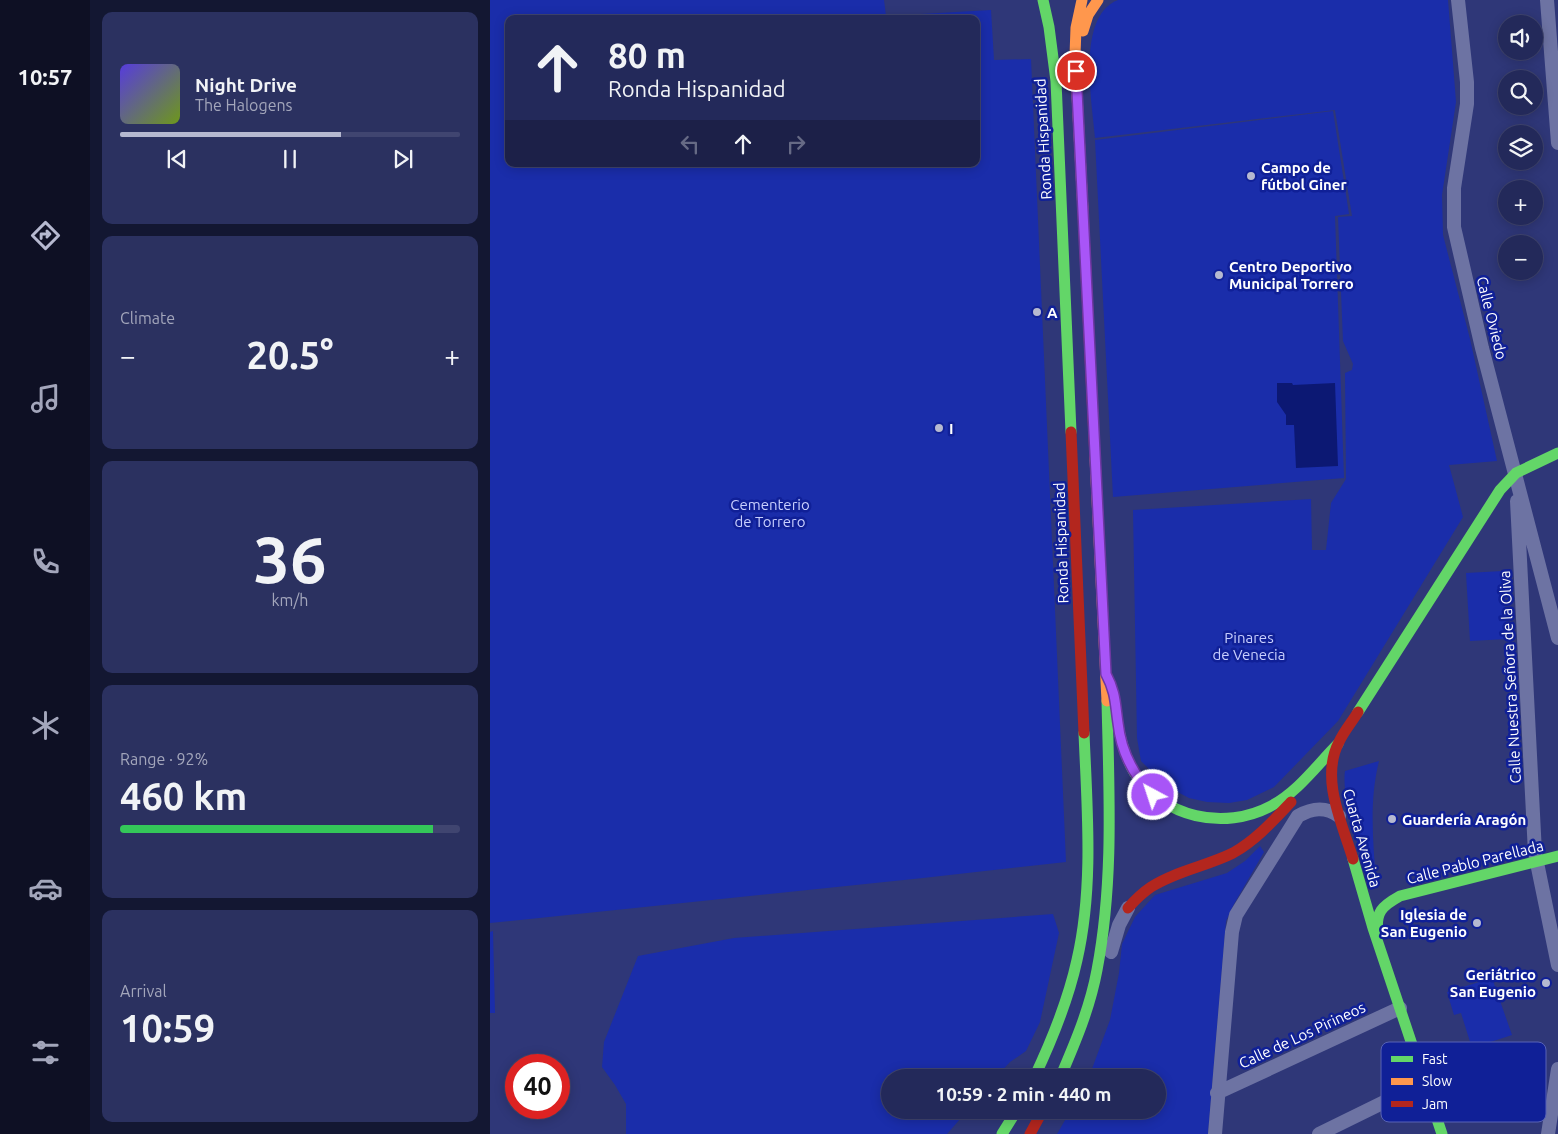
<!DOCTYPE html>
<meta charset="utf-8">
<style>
:root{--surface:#23295a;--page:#2b3160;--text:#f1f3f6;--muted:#a3a6bb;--line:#404570;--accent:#b6b9d0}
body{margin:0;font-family:Ubuntu,sans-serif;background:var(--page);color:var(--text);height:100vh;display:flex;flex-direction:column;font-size:19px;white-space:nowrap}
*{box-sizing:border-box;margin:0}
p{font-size:16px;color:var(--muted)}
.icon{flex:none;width:28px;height:28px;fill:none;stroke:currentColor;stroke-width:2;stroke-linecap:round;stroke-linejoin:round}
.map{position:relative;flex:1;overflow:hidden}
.details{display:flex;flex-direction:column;gap:12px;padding:12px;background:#131732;width:400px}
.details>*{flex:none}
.guide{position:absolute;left:15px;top:15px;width:475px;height:152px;border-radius:10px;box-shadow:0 2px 12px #0003,0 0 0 1px var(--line);background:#23295a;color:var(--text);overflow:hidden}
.tools{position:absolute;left:1008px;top:15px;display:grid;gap:10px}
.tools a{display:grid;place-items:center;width:45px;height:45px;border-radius:50%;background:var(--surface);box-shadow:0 2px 12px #0003,0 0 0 1px var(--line);font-size:25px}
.speed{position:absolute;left:15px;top:1054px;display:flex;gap:10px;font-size:25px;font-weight:700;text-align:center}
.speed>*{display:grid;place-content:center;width:65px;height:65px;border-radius:50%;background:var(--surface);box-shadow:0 2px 12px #0003,0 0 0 1px var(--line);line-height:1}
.speed .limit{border:8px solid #d22;background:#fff;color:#111}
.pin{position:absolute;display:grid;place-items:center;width:42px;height:42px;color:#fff;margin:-21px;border:2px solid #fff;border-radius:50%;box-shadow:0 1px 5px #0007}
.me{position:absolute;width:55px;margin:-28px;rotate:320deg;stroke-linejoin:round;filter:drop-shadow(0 0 4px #0008)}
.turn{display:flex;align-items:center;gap:18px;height:105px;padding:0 20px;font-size:22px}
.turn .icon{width:65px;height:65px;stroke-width:2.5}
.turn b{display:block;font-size:35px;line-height:42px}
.lanes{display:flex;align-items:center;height:48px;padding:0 20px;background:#0003;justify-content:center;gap:25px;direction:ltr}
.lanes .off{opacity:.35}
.big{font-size:38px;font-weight:600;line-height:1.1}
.details .card{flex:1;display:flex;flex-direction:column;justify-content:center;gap:8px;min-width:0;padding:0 18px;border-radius:10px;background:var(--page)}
.details .dial{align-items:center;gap:0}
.dial b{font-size:65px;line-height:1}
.song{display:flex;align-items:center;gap:15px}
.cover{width:60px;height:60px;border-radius:8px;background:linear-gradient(135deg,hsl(250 70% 55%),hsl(80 70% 35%))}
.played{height:5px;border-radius:2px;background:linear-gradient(90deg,var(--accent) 65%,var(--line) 65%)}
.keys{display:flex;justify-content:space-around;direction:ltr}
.heat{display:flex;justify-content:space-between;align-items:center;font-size:28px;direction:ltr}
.charge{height:8px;border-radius:4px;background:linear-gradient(90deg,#34c759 92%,var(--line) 0)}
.trip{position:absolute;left:391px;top:1069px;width:285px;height:50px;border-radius:25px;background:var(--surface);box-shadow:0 2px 12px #0003,0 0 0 1px var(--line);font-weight:600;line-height:50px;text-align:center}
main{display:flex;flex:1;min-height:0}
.tab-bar{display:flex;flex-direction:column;width:90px;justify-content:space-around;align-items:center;background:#0e1024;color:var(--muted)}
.tab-bar .icon{width:35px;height:35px}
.tab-bar .current{color:var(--accent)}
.tab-bar b{font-size:22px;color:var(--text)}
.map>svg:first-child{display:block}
.green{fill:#1a2daa;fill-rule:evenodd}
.water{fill:#0c1873}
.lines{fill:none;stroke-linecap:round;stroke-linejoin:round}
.street{stroke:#6d73a3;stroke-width:14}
.fast{stroke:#63d668;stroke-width:11}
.slow{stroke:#ff974d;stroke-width:11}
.jam{stroke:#b3261e;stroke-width:11}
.route-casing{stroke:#6d37a1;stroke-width:12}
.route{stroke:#a855f7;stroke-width:9}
.poi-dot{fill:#b6b9d0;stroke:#102097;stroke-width:2}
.labels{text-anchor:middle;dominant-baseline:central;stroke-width:5;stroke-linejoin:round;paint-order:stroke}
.street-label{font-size:15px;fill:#fff;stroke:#102097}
.poi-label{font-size:15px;font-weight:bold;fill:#fff;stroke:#102097;text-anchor:start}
.park-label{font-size:15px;fill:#c8cffe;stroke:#102097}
.key{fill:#102097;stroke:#5863b6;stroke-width:1}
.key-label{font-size:14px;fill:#fff}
</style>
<main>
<nav class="tab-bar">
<b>10:57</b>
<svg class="icon current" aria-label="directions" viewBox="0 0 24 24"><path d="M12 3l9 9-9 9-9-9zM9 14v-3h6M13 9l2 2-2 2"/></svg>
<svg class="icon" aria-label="music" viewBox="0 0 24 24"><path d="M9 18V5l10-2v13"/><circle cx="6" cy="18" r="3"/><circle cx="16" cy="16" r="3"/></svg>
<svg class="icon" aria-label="phone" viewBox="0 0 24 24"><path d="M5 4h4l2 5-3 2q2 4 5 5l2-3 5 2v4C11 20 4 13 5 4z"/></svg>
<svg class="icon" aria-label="climate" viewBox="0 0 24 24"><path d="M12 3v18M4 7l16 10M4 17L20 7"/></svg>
<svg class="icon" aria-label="car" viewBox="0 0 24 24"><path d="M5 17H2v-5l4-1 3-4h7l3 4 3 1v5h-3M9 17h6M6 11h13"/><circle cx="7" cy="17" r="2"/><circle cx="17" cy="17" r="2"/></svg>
<svg class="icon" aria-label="filters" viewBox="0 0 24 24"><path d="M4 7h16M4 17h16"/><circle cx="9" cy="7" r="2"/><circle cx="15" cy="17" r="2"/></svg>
</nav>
<section class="details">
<div class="card">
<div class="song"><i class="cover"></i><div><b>Night Drive</b><p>The Halogens</p></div></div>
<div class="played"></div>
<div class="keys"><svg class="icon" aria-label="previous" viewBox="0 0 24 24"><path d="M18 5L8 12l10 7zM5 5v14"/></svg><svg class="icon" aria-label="pause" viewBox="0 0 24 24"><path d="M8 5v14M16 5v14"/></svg><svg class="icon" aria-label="next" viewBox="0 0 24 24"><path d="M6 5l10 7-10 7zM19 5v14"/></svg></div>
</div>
<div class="card"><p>Climate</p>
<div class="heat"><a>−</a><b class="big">20.5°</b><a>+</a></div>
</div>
<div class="card dial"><b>36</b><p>km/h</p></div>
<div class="card"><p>Range · 92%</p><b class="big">460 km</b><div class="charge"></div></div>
<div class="card"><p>Arrival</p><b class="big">10:59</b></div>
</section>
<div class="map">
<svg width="1068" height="1134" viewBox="0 0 1068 1134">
<rect width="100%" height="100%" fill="#2f3778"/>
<!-- green -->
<path class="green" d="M0 0H394L396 16 501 10 504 60 541 59 576 862 433 878 0 923ZM19 19H486V164H19Z
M628 0H958L966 102 952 195 953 235 980 339 1007 461 959 465 973 517 848 721 784 787 757 800 739 803 717 802 699 798 676 786 651 761 647 738 643 510 821 499 822 550H836L841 503 856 479 855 373 862 370 863 364 853 341 848 217 862 216 845 110 605 138C602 102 586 16 628 0Z
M843 111 859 214 845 216 854 478 623 497 605 140Z
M1013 571 1017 639 980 641 976 573Z
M889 761C879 801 883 841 886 881 870 864 851 795 855 771Z
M770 846 774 852 744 904 736 921 718 1134H567L581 1110H668V1078L599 1077 620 1020 629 973 632 944 645 917 665 895 737 873 755 861Z
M563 914 569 933 550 1022 536 1051 520 1062 506 1077 400 1078V1110H478L457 1134H136V1104L125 1085 112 1067 114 1042 148 956 244 938Z
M3 931 5 1013H0V932Z
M1002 978 1022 1035 982 1048 971 1013 964 1015 957 992Z"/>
<!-- water -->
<path class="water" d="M787 383H802L803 385 845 383 848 466 806 468 804 425H796V415L787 402Z"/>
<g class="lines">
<!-- street -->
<path class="street" d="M968 0 977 82V104L964 188V227L992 348 1068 638
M1057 0 1068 143
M1027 501 1045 853 1068 965
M621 952 629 925 638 908
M727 1093 910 1008
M725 1134 742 932 746 915 808 816C822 808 835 806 849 816
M829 1134 935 1082
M1058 1134 1068 1069"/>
<!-- fast -->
<path class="fast" d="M553 0 559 27 566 81 581 432
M626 710C628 731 633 753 644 772 673 818 734 831 781 806 808 792 827 765 848 744
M868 712 1010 490 1026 473 1068 453
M863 859 883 928 952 1134
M888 934C885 912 892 906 910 896L1068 856
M544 1078C562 1040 578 1001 587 960 604 886 597 808 594 733
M570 1078C585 1043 600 1008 607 970 624 881 619 792 617 701
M512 1134 527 1110"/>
<!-- slow -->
<path class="slow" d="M592 0 586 28 585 55 593 211
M593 31 598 15 608 0
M605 458 617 701"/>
<!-- jam -->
<path class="jam" d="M593 211 605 458
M581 432 594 733
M863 859C852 823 830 778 849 742 854 731 862 722 868 712
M638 908C645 900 652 893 661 887 686 871 717 866 743 853 766 840 783 821 801 802
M540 1134 553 1110"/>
</g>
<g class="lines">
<defs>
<path id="route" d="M586 71 616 674C626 693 625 703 628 723 631 751 643 775 663 795"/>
</defs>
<!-- route casing -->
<use href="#route" class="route-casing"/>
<!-- route -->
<use href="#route" class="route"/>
</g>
<!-- markers -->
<g class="poi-dot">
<circle cx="761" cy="176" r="5"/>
<circle cx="729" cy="275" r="5"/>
<circle cx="547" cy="312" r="5"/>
<circle cx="449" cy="428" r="5"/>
<circle cx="902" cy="819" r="5"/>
<circle cx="987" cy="923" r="5"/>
<circle cx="1056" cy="983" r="5"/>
</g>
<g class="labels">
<!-- street labels -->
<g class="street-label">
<text transform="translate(553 139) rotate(-93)">Ronda Hispanidad</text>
<text transform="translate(1002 318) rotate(76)">Calle Oviedo</text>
<text transform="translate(571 543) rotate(-92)">Ronda Hispanidad</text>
<text transform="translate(1020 677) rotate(-93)">Calle Nuestra Señora de la Oliva</text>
<text transform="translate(872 838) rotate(74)">Cuarta Avenida</text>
<text transform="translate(985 862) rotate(-14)">Calle Pablo Parellada</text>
<text transform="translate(812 1035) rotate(-25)">Calle de Los Pirineos</text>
</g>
<!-- poi labels -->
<g class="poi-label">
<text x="771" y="167">Campo de<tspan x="771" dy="17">fútbol Giner</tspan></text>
<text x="739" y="266">Centro Deportivo<tspan x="739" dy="17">Municipal Torrero</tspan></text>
<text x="557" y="312">A</text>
<text x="459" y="428">I</text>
<text x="912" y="819">Guardería Aragón</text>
<text x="977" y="914" text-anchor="end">Iglesia de<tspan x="977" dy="17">San Eugenio</tspan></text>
<text x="1046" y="974" text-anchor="end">Geriátrico<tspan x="1046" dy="17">San Eugenio</tspan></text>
</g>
<!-- park labels -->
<g class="park-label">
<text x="280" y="504">Cementerio<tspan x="280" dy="17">de Torrero</tspan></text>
<text x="759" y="637">Pinares<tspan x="759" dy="17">de Venecia</tspan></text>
</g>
</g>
<!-- legend -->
<rect x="891" y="1042" width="165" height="80" rx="8" class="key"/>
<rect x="901" y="1056" width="22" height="6" fill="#63d668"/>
<rect x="901" y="1078" width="22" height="7" fill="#ff974d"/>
<rect x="901" y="1101" width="22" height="6" fill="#b3261e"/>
<g class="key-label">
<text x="932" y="1064">Fast</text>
<text x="932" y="1086">Slow</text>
<text x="932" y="1109">Jam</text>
</g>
</svg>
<div class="tools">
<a><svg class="icon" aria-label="sound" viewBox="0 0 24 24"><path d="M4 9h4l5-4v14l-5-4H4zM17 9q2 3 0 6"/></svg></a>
<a><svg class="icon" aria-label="search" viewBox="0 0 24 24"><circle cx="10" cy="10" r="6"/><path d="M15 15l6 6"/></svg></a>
<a><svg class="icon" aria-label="layers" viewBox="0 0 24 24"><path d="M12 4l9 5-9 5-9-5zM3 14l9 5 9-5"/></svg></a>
<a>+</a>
<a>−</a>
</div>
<div class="speed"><div class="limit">40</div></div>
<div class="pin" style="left:586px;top:71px;background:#d93025"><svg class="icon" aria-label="arrive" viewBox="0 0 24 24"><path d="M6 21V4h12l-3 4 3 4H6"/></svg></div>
<svg class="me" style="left:663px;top:795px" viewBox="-20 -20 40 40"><circle r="17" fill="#a855f7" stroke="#fff" stroke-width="3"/><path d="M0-11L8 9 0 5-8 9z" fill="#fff"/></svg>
<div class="trip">10:59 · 2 min · 440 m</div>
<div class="guide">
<div class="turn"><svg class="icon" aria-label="ahead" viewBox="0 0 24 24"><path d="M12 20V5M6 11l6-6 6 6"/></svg><div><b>80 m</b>Ronda Hispanidad</div></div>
<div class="lanes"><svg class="icon off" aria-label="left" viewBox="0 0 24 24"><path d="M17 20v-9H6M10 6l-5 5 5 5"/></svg><svg class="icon" aria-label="ahead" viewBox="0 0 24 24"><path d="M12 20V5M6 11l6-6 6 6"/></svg><svg class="icon off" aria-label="right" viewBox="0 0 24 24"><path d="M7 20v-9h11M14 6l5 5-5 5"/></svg></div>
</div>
</div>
</main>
